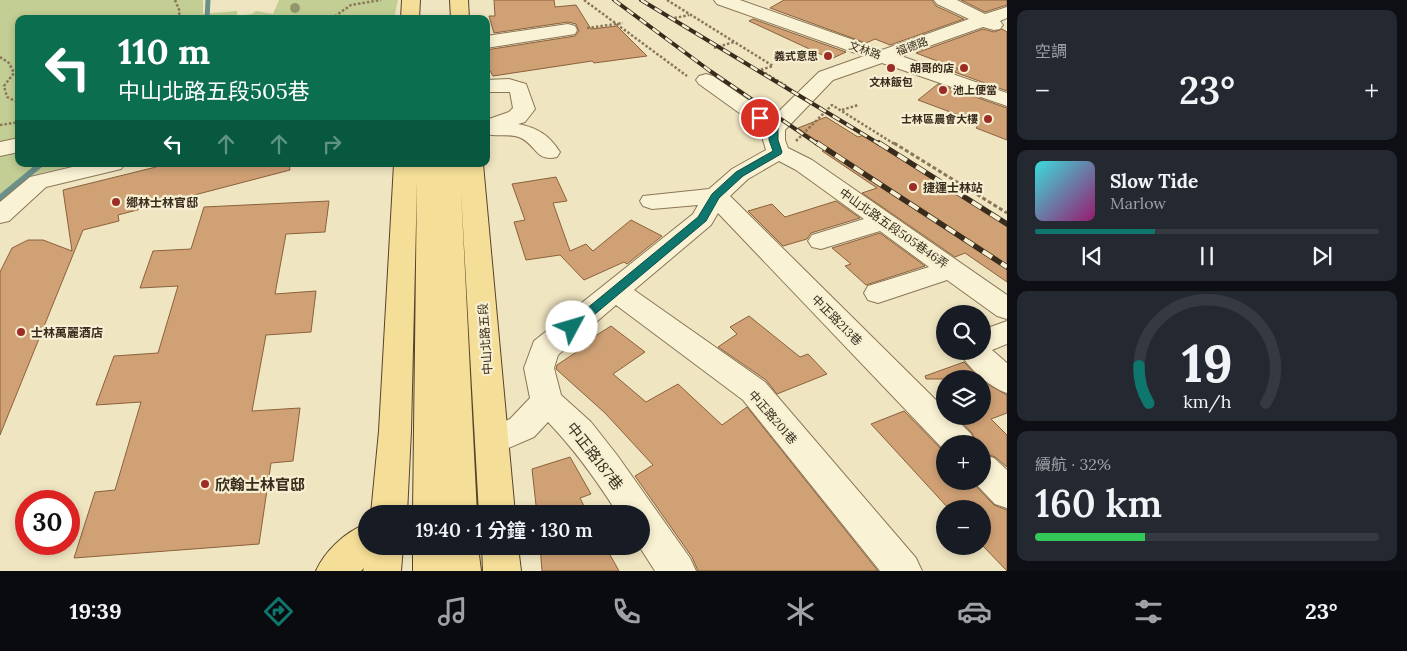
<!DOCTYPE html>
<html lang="zh-TW">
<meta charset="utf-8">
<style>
:root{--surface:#171b24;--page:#242831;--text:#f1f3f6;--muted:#9ea1a6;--line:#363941;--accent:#0f766e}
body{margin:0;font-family:Lora,"Noto Sans TC",serif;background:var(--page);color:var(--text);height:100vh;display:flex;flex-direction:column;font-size:19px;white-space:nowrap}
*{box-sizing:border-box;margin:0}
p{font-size:16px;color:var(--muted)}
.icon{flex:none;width:28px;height:28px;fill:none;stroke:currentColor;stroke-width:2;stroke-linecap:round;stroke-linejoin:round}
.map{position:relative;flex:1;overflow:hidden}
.side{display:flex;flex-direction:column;gap:10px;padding:10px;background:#0d0f14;width:400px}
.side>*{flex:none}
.hud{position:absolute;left:15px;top:15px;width:475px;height:152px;border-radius:10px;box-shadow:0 2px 8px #0003;background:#0b6e4f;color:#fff;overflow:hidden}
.fabs{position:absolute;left:936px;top:305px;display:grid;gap:10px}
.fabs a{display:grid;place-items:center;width:55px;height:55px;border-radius:50%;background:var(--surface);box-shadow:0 2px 8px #0003;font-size:25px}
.speed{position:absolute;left:15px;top:490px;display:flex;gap:10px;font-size:25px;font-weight:700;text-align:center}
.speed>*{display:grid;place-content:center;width:65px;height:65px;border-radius:50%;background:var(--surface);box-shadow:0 2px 8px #0003;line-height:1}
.speed .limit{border:8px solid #d22;background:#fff;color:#111}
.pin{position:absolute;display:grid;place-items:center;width:42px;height:42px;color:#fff;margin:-21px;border:2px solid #fff;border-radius:50%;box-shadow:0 1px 5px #0007}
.me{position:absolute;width:55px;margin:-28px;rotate:51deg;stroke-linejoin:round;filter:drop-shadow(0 0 4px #0008)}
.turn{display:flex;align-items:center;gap:18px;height:105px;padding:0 20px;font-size:22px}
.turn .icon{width:65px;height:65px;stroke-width:2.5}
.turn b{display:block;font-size:35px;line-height:42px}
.lanes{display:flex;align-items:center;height:48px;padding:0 20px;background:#0003;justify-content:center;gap:25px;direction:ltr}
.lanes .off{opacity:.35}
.big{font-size:38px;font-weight:600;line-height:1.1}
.side .tile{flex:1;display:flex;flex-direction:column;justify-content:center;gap:8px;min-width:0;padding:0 18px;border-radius:10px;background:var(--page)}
.side .dial{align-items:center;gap:0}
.dial svg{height:130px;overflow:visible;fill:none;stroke:var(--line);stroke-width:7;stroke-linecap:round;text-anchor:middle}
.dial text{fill:var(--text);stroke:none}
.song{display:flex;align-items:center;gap:15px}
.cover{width:60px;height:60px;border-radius:8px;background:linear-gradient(135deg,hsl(180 70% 55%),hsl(320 70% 35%))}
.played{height:5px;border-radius:2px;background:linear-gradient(90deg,var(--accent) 35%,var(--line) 35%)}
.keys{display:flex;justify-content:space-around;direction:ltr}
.heat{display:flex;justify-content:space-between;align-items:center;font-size:28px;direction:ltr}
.charge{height:8px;border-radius:4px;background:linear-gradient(90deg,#34c759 32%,var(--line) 0)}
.trip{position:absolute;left:358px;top:505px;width:292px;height:50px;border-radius:25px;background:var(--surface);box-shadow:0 2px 8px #0003;font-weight:600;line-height:50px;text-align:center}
.tab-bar{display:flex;height:80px;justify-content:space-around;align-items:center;background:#090b0e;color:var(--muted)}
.tab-bar .icon{width:35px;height:35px}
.tab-bar .selected{color:var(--accent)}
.tab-bar b{font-size:22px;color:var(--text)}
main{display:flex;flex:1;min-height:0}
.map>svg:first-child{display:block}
.green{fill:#c3ce94}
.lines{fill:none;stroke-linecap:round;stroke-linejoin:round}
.stream-far1{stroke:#6a9089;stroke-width:5}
.stream{stroke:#6a9089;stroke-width:6}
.building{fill:#d0a175;stroke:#8a613c}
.minor-casing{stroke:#8a7658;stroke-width:2}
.major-casing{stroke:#57432c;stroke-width:2}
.path-far1{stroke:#8a7658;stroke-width:2.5;stroke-dasharray:2.5 2;stroke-linecap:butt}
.path{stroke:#8a7658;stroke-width:3;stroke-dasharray:4 2.5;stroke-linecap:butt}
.minor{fill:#faf2d4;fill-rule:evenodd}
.major{fill:#f5de97;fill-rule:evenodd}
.rail-far1-casing{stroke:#392c1d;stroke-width:4}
.rail-casing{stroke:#392c1d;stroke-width:5.5}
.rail-far1{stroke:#f7efd1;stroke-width:2.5;stroke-dasharray:8;stroke-linecap:butt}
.rail{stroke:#f7efd1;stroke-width:4;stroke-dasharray:11;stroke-linecap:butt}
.tree{fill:#92966a}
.route{fill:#0f766e;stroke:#0a4d48}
.poi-dot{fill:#9c2d25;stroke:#f7efd1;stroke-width:2}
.labels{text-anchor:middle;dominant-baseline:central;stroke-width:4.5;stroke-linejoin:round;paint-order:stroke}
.far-street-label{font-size:11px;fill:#392c1d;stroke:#f7efd1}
.far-poi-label{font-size:11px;font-weight:bold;fill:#392c1d;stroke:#f7efd1;text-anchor:end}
.poi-label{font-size:12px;font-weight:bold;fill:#392c1d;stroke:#f7efd1;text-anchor:start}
.street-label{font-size:12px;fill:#392c1d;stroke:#f7efd1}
.near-street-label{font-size:15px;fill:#392c1d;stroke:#f7efd1}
.near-poi-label{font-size:15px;font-weight:bold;fill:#392c1d;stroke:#f7efd1;text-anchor:start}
</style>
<main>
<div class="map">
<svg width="1007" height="571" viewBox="0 0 1007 571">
<rect width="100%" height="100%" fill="#f0e5c1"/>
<!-- green -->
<path class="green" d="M0 0H203V14L237 11V16L252 14 256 11 273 14 279 0H398L394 19H19V164H80L32 175 0 203Z"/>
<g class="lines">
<!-- stream-far1 -->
<path class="stream-far1" d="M207 19 208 0"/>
<!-- stream -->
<path class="stream" d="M0 198 41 164"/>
</g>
<!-- building -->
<path class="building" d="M494 0H554L555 7 576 5 591 29 617 26 647 56 594 63 592 61 493 76 486 64V50L575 36 579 31 576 24 568 22 494 33 489 16H495Z
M784 0H932L936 6 964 19 890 45 875 39 866 43 770 8Z
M961 0H1007V5L985 12Z
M753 19 846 52 831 59 749 21Z
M983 29 994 32 1002 29 1007 32V91L954 72 958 69 916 53Z
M938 84 1007 108V140L976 128 980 123 918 100Z
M826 117 858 137 865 135 1007 223V282L965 253 955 257 862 193 877 188 822 151 829 149 798 128Z
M168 164H289L290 170 118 215 119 221 83 230 0 435V272L12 248 28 240H43L72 251 63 190Z
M556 177 567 201 553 203 570 251 586 244 593 251 631 220 662 236 627 264 624 262 584 280 560 255 526 260 514 222 525 220 512 184Z
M329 201 325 232 286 234 275 294 316 291 311 332 266 335 252 411 300 408 293 461 271 463 259 544 74 558 95 492 115 490 141 402 96 405 114 356 158 353 178 286 140 288 153 251 191 249 204 207Z
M836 201 860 218 811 233 807 239 783 246 748 211 772 204 785 217Z
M880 233 925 266 866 285 845 266 851 264 832 248Z
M749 316 800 357 808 354 827 374 777 394 766 380 718 347 737 334 730 327Z
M611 326 645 352 613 374 646 402 678 384 722 425 747 407 878 571H698L692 557 635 476 653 465 605 413 556 369 557 365 587 345 584 343Z
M964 362 980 379H926L925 376Z
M982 381 1007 395V413L991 419 1007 435V467L995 457 982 452V444H977L972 433 956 416H982Z
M904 411 945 453V481H971L994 505 1007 510V571L982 545V509H949L871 424Z
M570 457 591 494 580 498 588 514H537L532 469Z
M540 546H605L619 571H542Z"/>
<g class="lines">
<defs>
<path id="minor" d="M714 0H740L882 50 969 19 937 4 934 0H957L985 14 1007 7V18L1000 21 1003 25 1000 29 994 30 983 27 901 56 1007 93V106L882 63 833 80 785 130V140L788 148 812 160 1007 295V319L997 316 947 280 878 303 868 300 864 293 868 286 929 267 880 231 821 249 812 247 808 241 812 235 864 219 796 170 779 161 748 179 730 196 945 409V416H953L971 434 975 444H945V451L718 213 711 225 634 290 765 382 916 558 922 571H880L743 400 616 305 558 355 554 368 561 395 591 422 617 455 690 558 696 571H655L639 546H641V514H618C597 481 575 450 548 422L534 437 492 455 480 451 476 441 480 431 510 419 530 398 524 368 534 341 693 214 698 205 652 209 643 206 640 201 643 196 709 189 732 169 766 150 763 140V130L699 84 696 80 699 76 706 74 713 76 773 117 819 72 864 56 717 4Z
M568 24 575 26 577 30 575 34 486 48V36Z
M509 79 526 84 535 109 525 122 518 124C538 128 549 135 560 152L557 157C536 162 537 146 521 138 511 133 497 137 486 134V120L509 112 513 108 510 92H486V80Z
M19 138V152L0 156V142Z
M85 164H125L121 169 46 187 9 221 0 223V202L30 177Z
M1007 321V344L992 350 1007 363V393C989 387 968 368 959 351H982V330Z
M982 454 994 458 1007 470V508L995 504 973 481H982Z"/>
<path id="major" d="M402 0H420L419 19H401Z
M450 0H468L469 19H451Z
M394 164H483L515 514H479L461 191 477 514H413L417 182 411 431 407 514H371L379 431Z
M366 524V546H403L401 571H363L364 568 361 571H316C325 551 345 532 366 524Z
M413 546H478L481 571H413Z
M482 546H518L521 571H483Z"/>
</defs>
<!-- minor casing -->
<use href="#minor" class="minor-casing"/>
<!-- major casing -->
<use href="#major" class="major-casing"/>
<!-- path-far1 -->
<path class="path-far1" d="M175 0 180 12 177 19
M584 0 687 76
M667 0 773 66 760 70 788 87
M331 19 351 5 381 0
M670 19 689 15
M587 28 623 23
M714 48 734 42
M0 57 9 63 14 73 4 86 7 97 19 103
M842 110 858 105
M0 125 19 122
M796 141 832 105 896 145"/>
<!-- path -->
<path class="path" d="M894 143 1007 213"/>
<!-- minor -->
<use href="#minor" class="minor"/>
<!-- major -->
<use href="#major" class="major"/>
<defs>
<path id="rail-far1" d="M614 0 710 71 819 145
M641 0 881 145"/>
<path id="rail" d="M817 143 1007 267
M879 143 1007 224"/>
</defs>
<!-- rail-far1 casing -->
<use href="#rail-far1" class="rail-far1-casing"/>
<!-- rail casing -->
<use href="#rail" class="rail-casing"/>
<!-- rail-far1 -->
<use href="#rail-far1" class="rail-far1"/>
<!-- rail -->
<use href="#rail" class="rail"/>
</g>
<!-- trees -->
<circle class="tree" cx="295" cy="8" r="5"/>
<!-- route -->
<path class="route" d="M760 116 778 128V140L782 152 781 154 743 176 719 198 706 221 576 330H568L566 327 568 324 698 217 712 194 736 172 773 151 769 140V129L756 118Z"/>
<!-- markers -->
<g class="poi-dot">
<circle cx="828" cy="56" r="5"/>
<circle cx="891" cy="68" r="5"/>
<circle cx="964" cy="68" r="5"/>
<circle cx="943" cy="90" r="5"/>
<circle cx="988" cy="119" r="5"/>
<circle cx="913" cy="187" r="5"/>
<circle cx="116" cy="202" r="5"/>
<circle cx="21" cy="332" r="5"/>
<circle cx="205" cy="484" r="5"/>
</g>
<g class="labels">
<!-- far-street labels -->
<g class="far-street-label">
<text transform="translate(912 46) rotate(-20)">福德路</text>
<text transform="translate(865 50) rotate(19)">文林路</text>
</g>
<!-- far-poi labels -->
<g class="far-poi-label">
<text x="818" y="56">義式意思</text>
<text x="954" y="68">胡哥的店</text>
<text x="891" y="82" text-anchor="middle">文林飯包</text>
<text x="953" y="90" text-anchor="start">池上便當</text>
<text x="978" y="119">士林區農會大樓</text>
</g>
<!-- poi labels -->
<g class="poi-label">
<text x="923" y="187">捷運士林站</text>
<text x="126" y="202">鄉林士林官邸</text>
<text x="31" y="332">士林萬麗酒店</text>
</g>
<!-- street labels -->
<g class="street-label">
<text transform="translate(894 228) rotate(35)">中山北路五段505巷46弄</text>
<text transform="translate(837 320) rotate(45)">中正路213巷</text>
<text transform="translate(485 339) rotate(-94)">中山北路五段</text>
<text transform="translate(773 417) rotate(49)">中正路201巷</text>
</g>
<!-- near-street labels -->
<g class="near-street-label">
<text transform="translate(595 456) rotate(52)">中正路187巷</text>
</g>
<!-- near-poi labels -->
<g class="near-poi-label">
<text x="215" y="484">欣翰士林官邸</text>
</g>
</g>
</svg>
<div class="fabs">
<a><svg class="icon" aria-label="search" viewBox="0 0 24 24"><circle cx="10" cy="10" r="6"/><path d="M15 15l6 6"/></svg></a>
<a><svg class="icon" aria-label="layers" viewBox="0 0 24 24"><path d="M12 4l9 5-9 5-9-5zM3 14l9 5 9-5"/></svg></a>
<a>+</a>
<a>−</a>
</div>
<div class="speed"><div class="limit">30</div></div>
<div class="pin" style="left:760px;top:118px;background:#d93025"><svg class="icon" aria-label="arrive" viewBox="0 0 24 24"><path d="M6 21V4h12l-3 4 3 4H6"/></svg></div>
<svg class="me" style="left:572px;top:327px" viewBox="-20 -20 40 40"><circle r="19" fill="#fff"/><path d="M0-13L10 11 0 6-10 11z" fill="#0f766e"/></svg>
<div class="trip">19:40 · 1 分鐘 · 130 m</div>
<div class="hud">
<div class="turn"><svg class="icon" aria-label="left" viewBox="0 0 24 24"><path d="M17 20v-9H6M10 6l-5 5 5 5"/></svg><div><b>110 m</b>中山北路五段505巷</div></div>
<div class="lanes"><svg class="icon" aria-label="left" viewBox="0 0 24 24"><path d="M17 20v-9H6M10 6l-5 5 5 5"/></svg><svg class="icon off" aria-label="ahead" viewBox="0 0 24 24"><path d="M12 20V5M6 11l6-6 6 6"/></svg><svg class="icon off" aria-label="ahead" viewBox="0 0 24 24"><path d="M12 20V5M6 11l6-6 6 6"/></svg><svg class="icon off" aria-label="right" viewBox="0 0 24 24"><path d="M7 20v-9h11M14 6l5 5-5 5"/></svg></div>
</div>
</div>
<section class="side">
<div class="tile"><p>空調</p>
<div class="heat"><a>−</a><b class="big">23°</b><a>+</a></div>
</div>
<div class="tile">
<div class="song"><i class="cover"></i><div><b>Slow Tide</b><p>Marlow</p></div></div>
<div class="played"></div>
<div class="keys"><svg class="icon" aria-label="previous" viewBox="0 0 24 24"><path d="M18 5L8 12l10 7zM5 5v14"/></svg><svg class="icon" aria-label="pause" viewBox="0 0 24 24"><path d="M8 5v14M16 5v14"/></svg><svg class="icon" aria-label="next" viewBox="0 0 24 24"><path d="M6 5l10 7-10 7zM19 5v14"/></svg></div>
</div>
<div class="tile dial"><svg viewBox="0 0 100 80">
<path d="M14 69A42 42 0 1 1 86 69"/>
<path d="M14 69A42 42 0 0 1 8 46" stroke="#0f766e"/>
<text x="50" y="56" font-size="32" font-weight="700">19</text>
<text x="50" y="72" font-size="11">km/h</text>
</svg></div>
<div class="tile"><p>續航 · 32%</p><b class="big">160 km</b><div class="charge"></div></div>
</section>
</main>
<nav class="tab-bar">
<b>19:39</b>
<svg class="icon selected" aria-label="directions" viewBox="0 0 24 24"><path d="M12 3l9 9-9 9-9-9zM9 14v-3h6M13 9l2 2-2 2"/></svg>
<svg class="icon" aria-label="music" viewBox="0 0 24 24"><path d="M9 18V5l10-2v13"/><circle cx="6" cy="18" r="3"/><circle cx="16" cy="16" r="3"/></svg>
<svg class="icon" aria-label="phone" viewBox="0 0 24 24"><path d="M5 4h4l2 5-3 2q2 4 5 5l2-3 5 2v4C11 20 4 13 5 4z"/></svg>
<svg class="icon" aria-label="climate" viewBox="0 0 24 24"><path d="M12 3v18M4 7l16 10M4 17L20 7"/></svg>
<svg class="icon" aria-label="car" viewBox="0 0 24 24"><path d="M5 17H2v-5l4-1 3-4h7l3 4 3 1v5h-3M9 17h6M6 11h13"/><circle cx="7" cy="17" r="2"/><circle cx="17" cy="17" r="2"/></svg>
<svg class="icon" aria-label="filters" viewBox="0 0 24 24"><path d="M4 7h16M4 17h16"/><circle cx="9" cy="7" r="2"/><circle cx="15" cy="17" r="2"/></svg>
<b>23°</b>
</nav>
